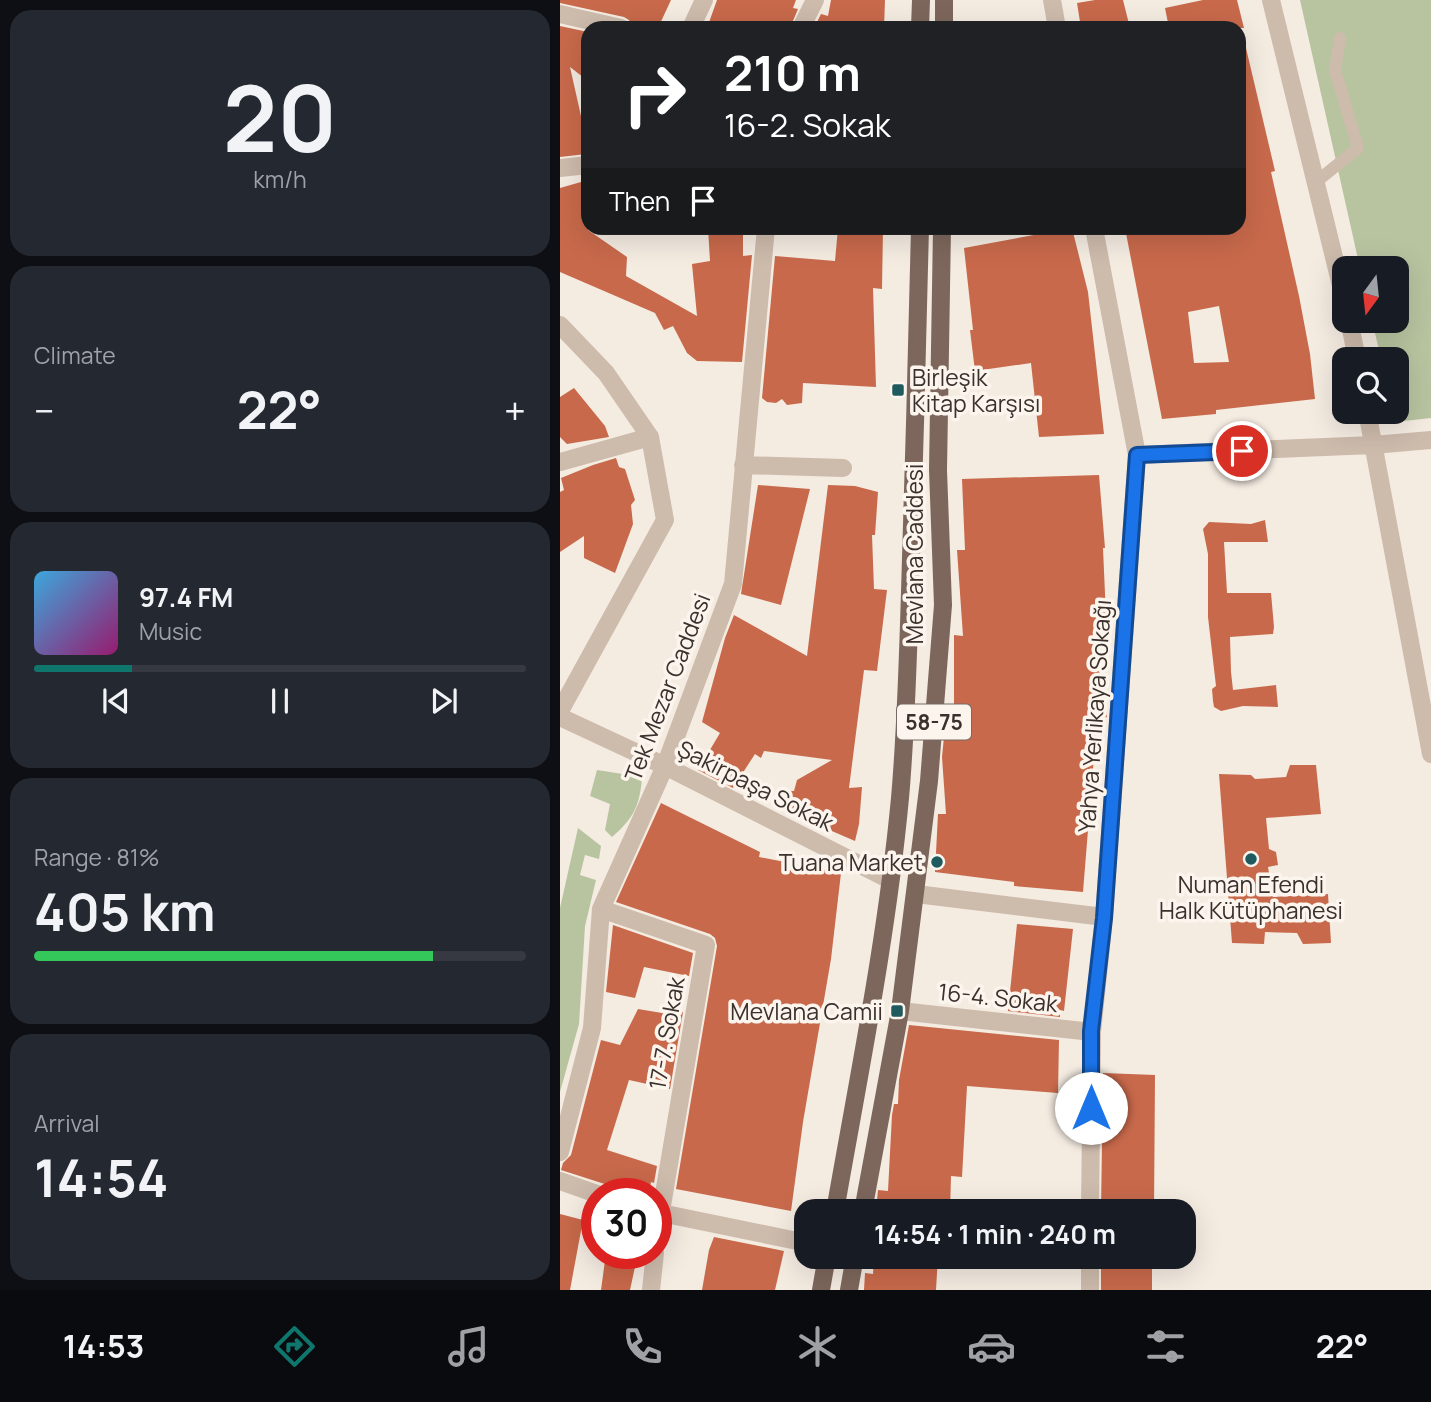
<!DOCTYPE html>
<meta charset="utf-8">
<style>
:root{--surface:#171b24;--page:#242831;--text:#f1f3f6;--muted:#9ea1a6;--line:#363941;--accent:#0f766e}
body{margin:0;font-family:Manrope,sans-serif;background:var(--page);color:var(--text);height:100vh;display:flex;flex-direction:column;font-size:26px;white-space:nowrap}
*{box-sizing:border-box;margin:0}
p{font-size:23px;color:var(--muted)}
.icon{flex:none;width:38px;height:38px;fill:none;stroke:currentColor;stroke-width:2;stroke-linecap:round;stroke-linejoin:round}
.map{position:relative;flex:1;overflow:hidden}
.details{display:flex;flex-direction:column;gap:10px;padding:10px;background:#0d0f14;width:560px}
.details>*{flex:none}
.hud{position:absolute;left:21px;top:21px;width:665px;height:214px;border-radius:21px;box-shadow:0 7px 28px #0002;background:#202124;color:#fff;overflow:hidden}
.needle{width:46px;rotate:195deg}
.controls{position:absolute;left:772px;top:256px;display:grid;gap:14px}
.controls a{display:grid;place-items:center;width:77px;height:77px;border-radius:14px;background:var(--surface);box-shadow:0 7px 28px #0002;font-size:35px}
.speed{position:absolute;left:21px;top:1178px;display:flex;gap:14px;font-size:35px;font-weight:700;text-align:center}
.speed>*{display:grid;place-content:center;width:91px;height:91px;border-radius:50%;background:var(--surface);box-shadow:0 7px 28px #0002;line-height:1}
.speed .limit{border:10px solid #d22;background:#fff;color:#111}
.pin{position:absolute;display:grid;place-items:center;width:60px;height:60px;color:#fff;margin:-30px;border:4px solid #fff;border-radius:50%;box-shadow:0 2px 7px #0007}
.me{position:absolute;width:77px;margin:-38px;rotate:0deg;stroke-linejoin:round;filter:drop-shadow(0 0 5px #0008)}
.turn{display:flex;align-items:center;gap:24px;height:147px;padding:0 28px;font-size:32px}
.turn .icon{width:91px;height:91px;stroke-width:2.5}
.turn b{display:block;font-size:49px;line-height:60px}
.then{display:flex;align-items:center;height:66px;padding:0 28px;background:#0003;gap:14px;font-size:26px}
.big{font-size:52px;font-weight:700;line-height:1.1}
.details .tile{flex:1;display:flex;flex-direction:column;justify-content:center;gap:10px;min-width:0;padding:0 24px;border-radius:21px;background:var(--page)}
.details .dial{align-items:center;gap:0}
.dial b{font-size:91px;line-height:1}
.song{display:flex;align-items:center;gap:21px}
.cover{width:84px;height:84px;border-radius:10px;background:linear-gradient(135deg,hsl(200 70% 55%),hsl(320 70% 35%))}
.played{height:7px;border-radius:4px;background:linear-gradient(90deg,var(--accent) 20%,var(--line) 20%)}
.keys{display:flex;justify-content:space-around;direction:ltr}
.heat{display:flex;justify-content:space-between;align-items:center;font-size:38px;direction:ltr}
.charge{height:10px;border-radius:5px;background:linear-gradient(90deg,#34c759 81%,var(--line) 0)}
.trip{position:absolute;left:234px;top:1199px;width:402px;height:70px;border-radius:21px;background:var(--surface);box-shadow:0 7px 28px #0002;font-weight:700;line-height:70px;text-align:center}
.menu{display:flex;height:112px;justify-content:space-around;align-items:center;background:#090b0e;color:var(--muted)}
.menu .icon{width:49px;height:49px}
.menu .on{color:var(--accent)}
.menu b{font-size:32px;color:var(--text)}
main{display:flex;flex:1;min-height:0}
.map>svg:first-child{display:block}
.green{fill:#b8c4a0}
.building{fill:#c8694b;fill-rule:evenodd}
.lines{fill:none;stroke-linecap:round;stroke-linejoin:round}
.lane{stroke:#cdbbac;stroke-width:12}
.street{stroke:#cdbbac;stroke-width:18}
.primary{stroke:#7d675c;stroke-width:18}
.route-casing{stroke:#114b97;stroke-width:18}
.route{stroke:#1a73e8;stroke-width:12}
.poi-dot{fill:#1f5a5e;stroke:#fbf5ee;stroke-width:2.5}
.labels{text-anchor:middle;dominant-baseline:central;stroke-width:7;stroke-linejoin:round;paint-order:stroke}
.shield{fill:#fbf5ee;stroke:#756b66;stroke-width:2}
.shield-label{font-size:21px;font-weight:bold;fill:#3b302b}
.poi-label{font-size:23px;fill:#3b302b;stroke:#fbf5ee;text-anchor:end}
.street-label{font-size:23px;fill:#3b302b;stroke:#fbf5ee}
</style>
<main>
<section class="details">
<div class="tile dial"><b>20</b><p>km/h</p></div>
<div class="tile"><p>Climate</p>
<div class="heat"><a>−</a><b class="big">22°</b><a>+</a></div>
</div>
<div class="tile">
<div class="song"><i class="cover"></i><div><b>97.4 FM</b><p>Music</p></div></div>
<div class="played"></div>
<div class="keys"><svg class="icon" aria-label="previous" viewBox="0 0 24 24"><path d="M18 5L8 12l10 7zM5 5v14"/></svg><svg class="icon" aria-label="pause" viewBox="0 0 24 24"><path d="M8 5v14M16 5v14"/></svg><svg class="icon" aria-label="next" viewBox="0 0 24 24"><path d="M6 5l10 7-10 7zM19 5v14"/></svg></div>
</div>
<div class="tile"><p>Range · 81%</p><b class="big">405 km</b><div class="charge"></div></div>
<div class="tile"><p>Arrival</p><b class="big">14:54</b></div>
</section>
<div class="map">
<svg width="871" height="1290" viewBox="0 0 871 1290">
<rect width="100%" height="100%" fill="#f4ebe1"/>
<!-- green -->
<path class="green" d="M740 0H871V418L835 422 833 411H836V359H821L812 320H836V268H800Z
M37 770 82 777C80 806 73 819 52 837L45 830 50 804 30 796Z
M18 828 41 846 39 859 25 855 20 875 36 880 25 926 19 1024 0 1092V908Z"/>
<!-- building -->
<path class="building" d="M0 0H111L98 28 72 27 69 20 64 17 0 3Z
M157 0H236L233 8 238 9 230 28H147Z
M271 0H325L324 28H254L261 14 268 16Z
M535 0H563L570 28H521L517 3Z
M643 0H677L684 28H609L605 8Z
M0 26 28 32V81L10 67 23 125 28 126 26 154 0 157Z
M686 48 715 171 711 172 739 296 750 354 755 399 656 410V414L602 419 565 228H679V49ZM659 306 669 362 634 363 628 312Z
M28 180V230L67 257 66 276 137 316 132 264 150 261 148 228H183V256L192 255 182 362 137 361 127 353 113 326 104 330 95 313 0 272V188Z
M278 228H323L322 289 313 288 316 387 243 383 242 403 227 405 222 399 216 403 207 402 202 398 215 256 275 261Z
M512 228 528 292 544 434 479 437 471 363 415 371 410 330H413L404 248Z
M14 388 45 426 49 437 7 444 0 437V397Z
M56 458 59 467 65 469 75 500 71 505 73 524 55 573 24 558V536L0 552V492L4 490 1 478 33 465Z
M539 475 545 548H543L547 640H537L547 717 537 719 523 892 454 886V882L375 872 378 814H386L382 757 385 727H394V635L403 636 397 550H405L402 479Z
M198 485 250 489 221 605 181 594Z
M268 485 295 486 318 492 315 535H312L314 589 327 590 317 671 304 670 289 788 302 787 299 824 295 841 230 813V791H234L237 780 272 760 204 751 201 758 195 754 173 788 138 770 160 733 142 722 165 638 174 615 247 656Z
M705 520 708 542H664L667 593H711L714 627 713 634 670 637 671 672 673 690 716 685 718 707 683 706 661 711 654 707 653 701 652 689 656 686 648 617V554L643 529 649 522 691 524Z
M730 765H756L761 814 706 818 709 849 716 852 718 865 708 867 713 897 768 894 771 943 743 944 737 933 705 932 704 944 672 943 659 774 691 775 695 779 726 777Z
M101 803 200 852 199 857 281 873 271 959 243 1122 231 1211 116 1189 157 946 155 938 150 934 56 902Z
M457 924 513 929 504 1011 500 1010V1017L448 1011Z
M53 925 133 953 129 976 84 967 75 998 46 992Z
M78 1009 108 1014 110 1010 123 1012 110 1089 69 1080 47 1150 97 1166 94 1183 91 1182 89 1194H54V1187L1 1170 3 1163 11 1155 41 1040 60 1045Z
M349 1025 499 1040 498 1093 407 1086 402 1177 391 1176 390 1211H316L318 1190 328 1191 332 1115 334 1104H338L339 1080Z
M543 1073 595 1075 594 1211H541Z
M0 1214 23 1220 10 1290H0Z
M154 1237 224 1251 215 1290H142L149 1250Z
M46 1253H78L70 1290H41Z
M314 1256H378L376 1290H304L305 1273 313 1274Z
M541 1256H592V1290H541Z"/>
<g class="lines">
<!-- lane -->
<path class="lane" d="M756 182 798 148 775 70 780 38"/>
<!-- street -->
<path class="street" d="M492 0 497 28
M711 0 784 298
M0 14 61 28
M131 28 144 0
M241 28 255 0
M0 168 28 165
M789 320 797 359
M0 325 46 373 90 437 105 520 0 711
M807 411 871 754
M577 455 813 445 871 440
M0 462 90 437
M183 465 283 468
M0 717 105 766 330 880
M356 894 544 917
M41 909 146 945 96 1241
M340 1011 532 1032
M0 1152 32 1028 41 909 105 766 173 584 206 228
M0 1181 37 1194
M530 1211 532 1032 544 917 577 455 534 228
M96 1212 247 1243
M91 1290 95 1253
M530 1290V1256"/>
<!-- primary -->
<path class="primary" d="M360 28 361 0
M384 28V0
M275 1211C299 1074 327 937 340 798 346 730 348 661 350 592 354 471 357 349 360 228
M303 1211 340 1011 369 781 383 605 378 470 382 228
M261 1290 267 1256
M289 1290 295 1256"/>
</g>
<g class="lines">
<defs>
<path id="route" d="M531 1108V1031L544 918 577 455 682 451"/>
</defs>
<!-- route casing -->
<use href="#route" class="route-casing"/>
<!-- route -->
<use href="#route" class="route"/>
</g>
<!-- markers -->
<g class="poi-dot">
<rect x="331" y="383" width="14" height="14" rx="3.5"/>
<circle cx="691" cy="859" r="7"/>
<circle cx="377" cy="862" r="7"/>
<rect x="330" y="1004" width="14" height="14" rx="3.5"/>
</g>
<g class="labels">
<!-- shield labels -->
<rect class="shield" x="337" y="704.5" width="74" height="35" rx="5"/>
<g class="shield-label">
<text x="374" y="722">58-75</text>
</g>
<!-- poi labels -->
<g class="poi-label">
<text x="352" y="377" text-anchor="start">Birleşik<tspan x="352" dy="26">Kitap Karşısı</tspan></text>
<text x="363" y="862">Tuana Market</text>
<text x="691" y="884" text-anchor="middle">Numan Efendi<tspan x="691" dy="26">Halk Kütüphanesi</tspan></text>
<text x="323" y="1011">Mevlana Camii</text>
</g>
<!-- street labels -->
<g class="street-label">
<text transform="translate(354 554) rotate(-90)">Mevlana Caddesi</text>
<text transform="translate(107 687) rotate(-69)">Tek Mezar Caddesi</text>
<text transform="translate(534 716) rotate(-86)">Yahya Yerlikaya Sokağı</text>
<text transform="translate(196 785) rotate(27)">Şakirpaşa Sokak</text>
<text transform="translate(438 997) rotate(6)">16-4. Sokak</text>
<text transform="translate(106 1033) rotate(-80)">17-7. Sokak</text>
</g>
</g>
</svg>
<div class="controls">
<a><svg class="needle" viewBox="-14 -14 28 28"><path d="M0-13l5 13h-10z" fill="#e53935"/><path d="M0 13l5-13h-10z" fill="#9ea1a6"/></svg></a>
<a><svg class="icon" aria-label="search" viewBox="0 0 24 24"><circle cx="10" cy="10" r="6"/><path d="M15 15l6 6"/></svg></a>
</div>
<div class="speed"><div class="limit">30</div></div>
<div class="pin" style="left:682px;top:451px;background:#d93025"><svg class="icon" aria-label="arrive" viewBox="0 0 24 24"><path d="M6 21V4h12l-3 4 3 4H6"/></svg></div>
<svg class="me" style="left:531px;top:1108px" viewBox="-20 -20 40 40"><circle r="19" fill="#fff"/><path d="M0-13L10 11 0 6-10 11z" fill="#1a73e8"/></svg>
<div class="trip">14:54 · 1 min · 240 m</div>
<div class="hud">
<div class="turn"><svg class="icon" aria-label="right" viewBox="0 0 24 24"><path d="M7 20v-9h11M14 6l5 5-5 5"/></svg><div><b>210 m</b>16-2. Sokak</div></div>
<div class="then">Then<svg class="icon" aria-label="arrive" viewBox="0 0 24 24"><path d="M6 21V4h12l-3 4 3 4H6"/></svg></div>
</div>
</div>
</main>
<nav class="menu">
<b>14:53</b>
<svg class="icon on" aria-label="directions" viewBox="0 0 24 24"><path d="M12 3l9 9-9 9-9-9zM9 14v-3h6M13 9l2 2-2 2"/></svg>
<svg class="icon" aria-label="music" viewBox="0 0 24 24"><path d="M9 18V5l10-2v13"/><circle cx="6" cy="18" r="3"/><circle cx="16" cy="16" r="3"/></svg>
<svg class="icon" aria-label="phone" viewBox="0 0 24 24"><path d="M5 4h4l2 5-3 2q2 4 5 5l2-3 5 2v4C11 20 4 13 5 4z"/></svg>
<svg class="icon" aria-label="climate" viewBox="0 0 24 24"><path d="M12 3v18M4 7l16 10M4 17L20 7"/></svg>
<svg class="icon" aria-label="car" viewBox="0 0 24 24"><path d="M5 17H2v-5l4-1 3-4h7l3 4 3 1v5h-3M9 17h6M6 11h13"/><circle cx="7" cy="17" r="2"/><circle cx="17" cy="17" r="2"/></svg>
<svg class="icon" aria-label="filters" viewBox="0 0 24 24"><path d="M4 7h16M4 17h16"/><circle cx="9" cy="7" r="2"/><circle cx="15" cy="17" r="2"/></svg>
<b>22°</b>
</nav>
